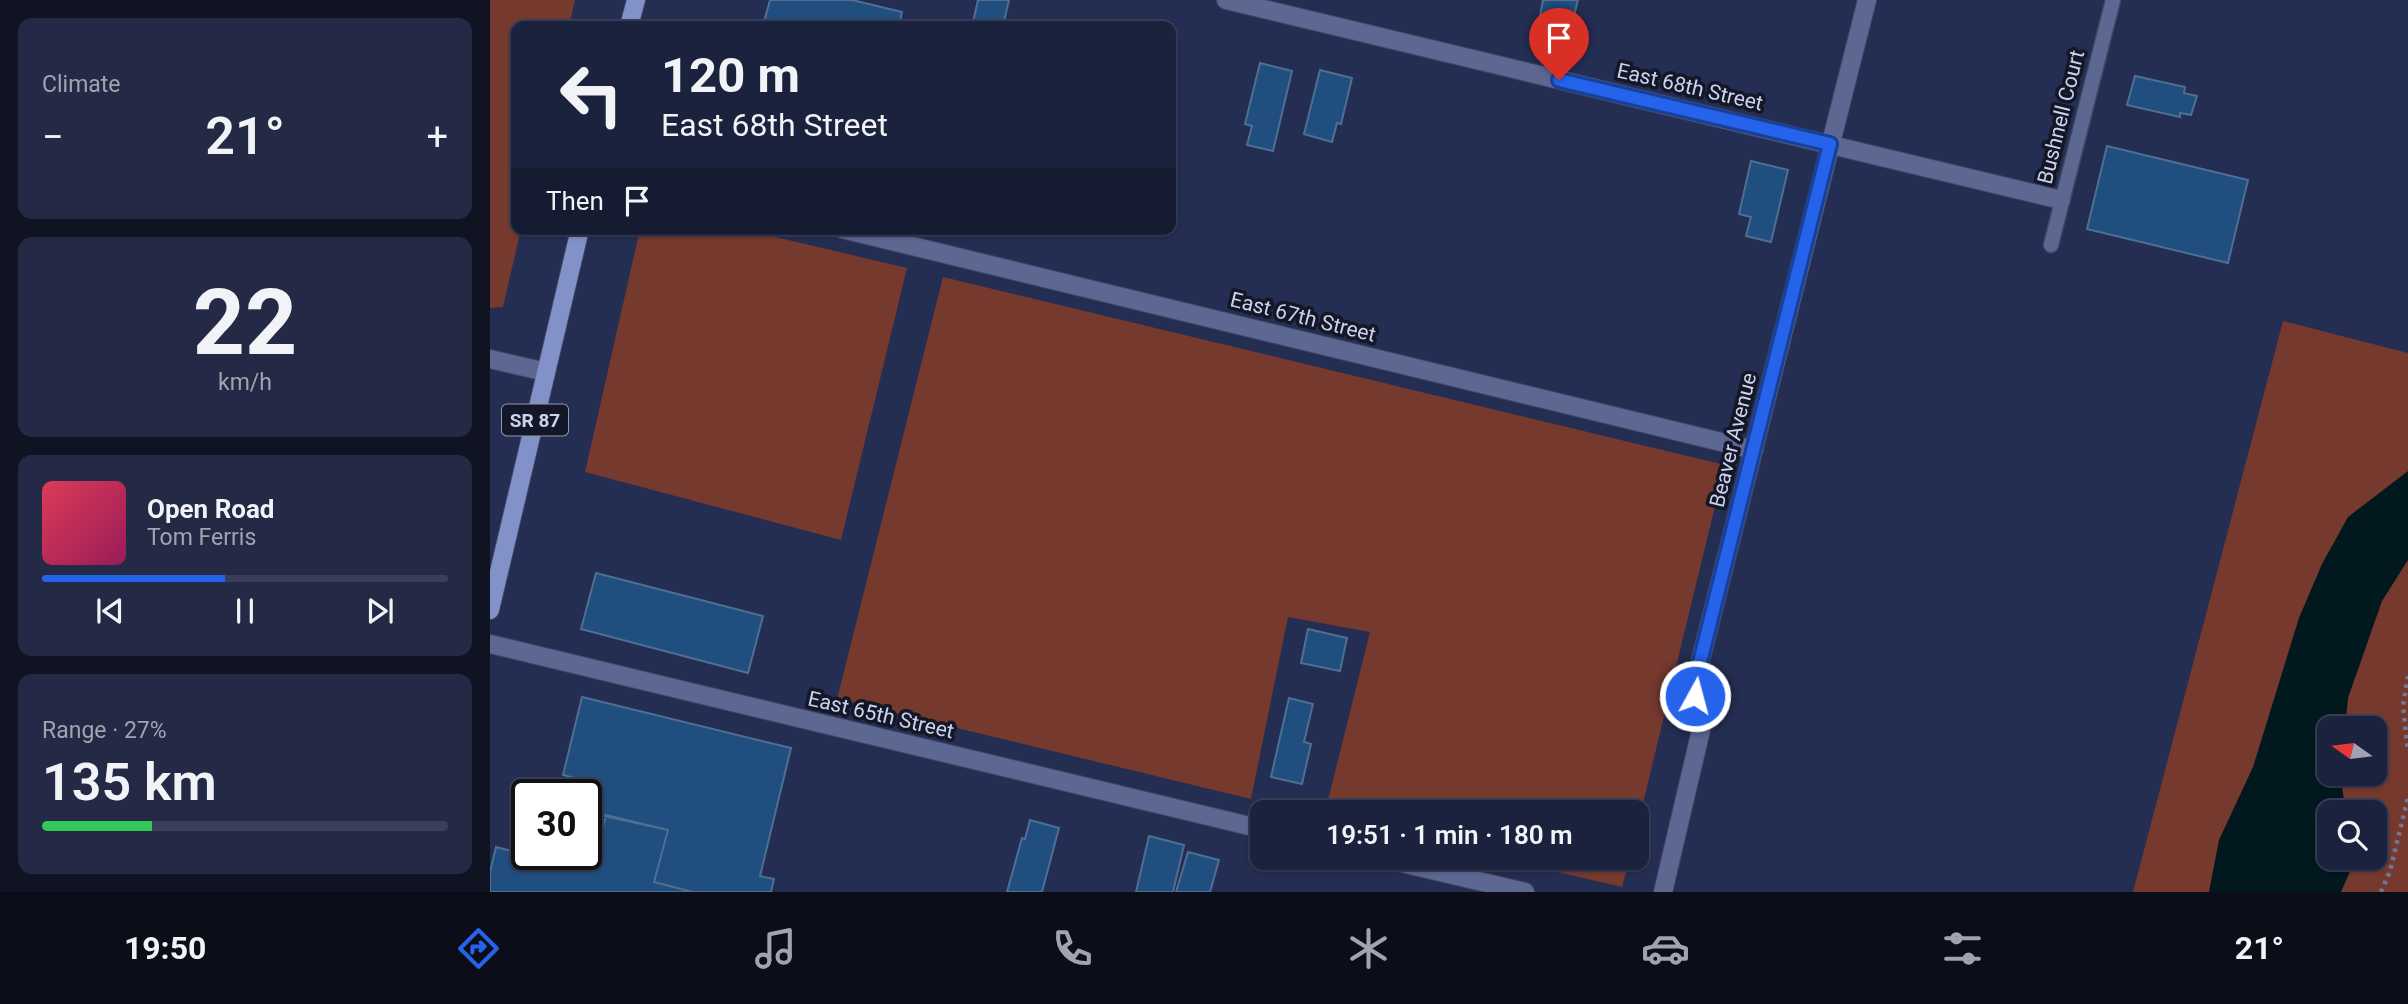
<!DOCTYPE html>
<meta charset="utf-8">
<style>
:root{--surface:#1b223e;--page:#242a45;--text:#f1f3f6;--muted:#a0a4b0;--line:#393f58;--accent:#2563eb}
body{margin:0;font-family:Roboto,sans-serif;background:var(--page);color:var(--text);height:100vh;display:flex;flex-direction:column;font-size:26px;white-space:nowrap}
*{box-sizing:border-box;margin:0}
p{font-size:23px;color:var(--muted)}
.icon{flex:none;width:38px;height:38px;fill:none;stroke:currentColor;stroke-width:2;stroke-linecap:round;stroke-linejoin:round}
.map{position:relative;flex:1;overflow:hidden}
.side{display:flex;flex-direction:column;gap:18px;padding:18px;background:#0f1322;width:490px}
.side>*{flex:none}
.banner{position:absolute;left:21px;top:21px;width:665px;height:214px;border-radius:14px;box-shadow:0 2px 5px #0004,0 0 0 2px var(--line);background:#1b223e;color:var(--text);overflow:hidden}
.needle{width:46px;rotate:284deg}
.fabs{position:absolute;left:1827px;top:716px;display:grid;gap:14px}
.fabs a{display:grid;place-items:center;width:70px;height:70px;border-radius:14px;background:var(--surface);box-shadow:0 2px 5px #0004,0 0 0 2px var(--line);font-size:35px}
.speed{position:absolute;left:21px;top:779px;display:flex;gap:14px;font-size:35px;font-weight:700;text-align:center}
.speed>*{display:grid;place-content:center;width:91px;height:91px;border-radius:50%;background:var(--surface);box-shadow:0 2px 5px #0004,0 0 0 2px var(--line);line-height:1}
.speed .limit{border:4px solid #111;border-radius:10px;background:#fff;color:#111}
.pin{position:absolute;display:grid;place-items:center;width:60px;height:60px;color:#fff;margin:-72px -30px;border-radius:50% 50% 50% 0;rotate:-45deg;box-shadow:0 0 7px #0007}
.pin .icon{rotate:45deg}
.me{position:absolute;width:77px;margin:-38px;rotate:7deg;stroke-linejoin:round;filter:drop-shadow(0 0 5px #0008)}
.turn{display:flex;align-items:center;gap:24px;height:147px;padding:0 35px;font-size:32px}
.turn .icon{width:91px;height:91px;stroke-width:2.5}
.turn b{display:block;font-size:49px;line-height:60px}
.then{display:flex;align-items:center;height:66px;padding:0 35px;background:#0003;gap:14px;font-size:26px}
.big{font-size:52px;font-weight:600;line-height:1.1}
.side .tile{flex:1;display:flex;flex-direction:column;justify-content:center;gap:10px;min-width:0;padding:0 24px;border-radius:14px;background:var(--page)}
.side .dial{align-items:center;gap:0}
.dial b{font-size:91px;line-height:1}
.song{display:flex;align-items:center;gap:21px}
.cover{width:84px;height:84px;border-radius:10px;background:linear-gradient(135deg,hsl(350 70% 55%),hsl(330 70% 35%))}
.played{height:7px;border-radius:4px;background:linear-gradient(90deg,var(--accent) 45%,var(--line) 45%)}
.keys{display:flex;justify-content:space-around;direction:ltr}
.heat{display:flex;justify-content:space-between;align-items:center;font-size:38px;direction:ltr}
.charge{height:10px;border-radius:5px;background:linear-gradient(90deg,#34c759 27%,var(--line) 0)}
.trip{position:absolute;left:760px;top:800px;width:399px;height:70px;border-radius:14px;background:var(--surface);box-shadow:0 2px 5px #0004,0 0 0 2px var(--line);font-weight:600;line-height:70px;text-align:center}
.menu{display:flex;height:112px;justify-content:space-around;align-items:center;background:#0b0e19;color:var(--muted)}
.menu .icon{width:49px;height:49px}
.menu .active{color:var(--accent)}
.menu b{font-size:32px;color:var(--text)}
main{display:flex;flex:1;min-height:0}
.map>svg:first-child{display:block}
.green{fill:#75392e;fill-rule:evenodd}
.water{fill:#00181e}
.building{fill:#204e7f;stroke:#4f6f92;stroke-width:2}
.lines{fill:none;stroke-linecap:round;stroke-linejoin:round}
.lane-casing{stroke:#3f4665;stroke-width:17}
.street-casing{stroke:#3f4665;stroke-width:20}
.primary-casing{stroke:#3f4665;stroke-width:20}
.path{stroke:#707897;stroke-width:4.5;stroke-dasharray:3.5 5;stroke-linecap:butt}
.lane{stroke:#5d6892;stroke-width:14}
.street{stroke:#5d6892;stroke-width:18}
.primary{stroke:#8291c8;stroke-width:18}
.route-casing{stroke:#184099;stroke-width:18}
.route{stroke:#2563eb;stroke-width:12}
.labels{text-anchor:middle;dominant-baseline:central;stroke-width:7;stroke-linejoin:round;paint-order:stroke}
.shield{fill:#131727;stroke:#949bb0;stroke-width:2}
.shield-label{font-size:19px;font-weight:bold;fill:#ccd4eb}
.street-label{font-size:21px;fill:#ccd4eb;stroke:#131727}
</style>
<main>
<section class="side">
<div class="tile"><p>Climate</p>
<div class="heat"><a>−</a><b class="big">21°</b><a>+</a></div>
</div>
<div class="tile dial"><b>22</b><p>km/h</p></div>
<div class="tile">
<div class="song"><i class="cover"></i><div><b>Open Road</b><p>Tom Ferris</p></div></div>
<div class="played"></div>
<div class="keys"><svg class="icon" aria-label="previous" viewBox="0 0 24 24"><path d="M18 5L8 12l10 7zM5 5v14"/></svg><svg class="icon" aria-label="pause" viewBox="0 0 24 24"><path d="M8 5v14M16 5v14"/></svg><svg class="icon" aria-label="next" viewBox="0 0 24 24"><path d="M6 5l10 7-10 7zM19 5v14"/></svg></div>
</div>
<div class="tile"><p>Range · 27%</p><b class="big">135 km</b><div class="charge"></div></div>
</section>
<div class="map">
<svg width="1918" height="892" viewBox="0 0 1918 892">
<rect width="100%" height="100%" fill="#242d52"/>
<!-- green -->
<path class="green" d="M0 0H85L79 26H26V229H31L13 307 0 308Z
M150 229H252L417 268 351 540 95 472Z
M453 277 1235 465 1146 832V812H835L880 632 798 617 761 799 347 699Z
M1793 321 1918 353V892H1643ZM1839 728H1885V774H1839ZM1839 812H1885V858H1839Z
M1007 858H1140L1132 887Z"/>
<!-- water -->
<path class="water" d="M1918 471V560L1892 601 1858 698 1855 728H1839V774H1850L1856 812H1839V858H1861L1862 867 1851 892H1719L1729 840 1763 767 1809 618 1832 564 1858 517Z"/>
<!-- building -->
<path class="building" d="M280 0H362L412 12 409 26H273Z
M488 0H519L513 26H482Z
M1053 0H1088L1081 28 1049 21Z
M770 63 802 71 783 151 757 145 762 126 755 124Z
M830 70 862 78 851 124 847 123 842 142 814 134Z
M1645 76 1695 87 1694 93 1707 96 1701 115 1690 113V117L1637 105Z
M1617 146 1758 180 1738 263 1597 229Z
M1261 161 1298 170 1281 242 1256 236 1261 217 1249 214Z
M106 573 273 616 258 673 91 629Z
M818 629 857 638 850 671 811 663Z
M92 697 301 748 270 876 284 879 281 892H203L164 882 178 830 96 812V794H90L93 780 73 775Z
M799 698 823 704 814 742 821 744 812 784 781 777Z
M116 815 178 830 164 882 203 892H0V872L6 847 102 871Z
M540 820 569 828 552 892H517L532 838 535 839Z
M659 836 694 845 683 892H646Z
M698 852 729 860 720 892H686Z"/>
<g class="lines">
<defs>
<path id="lane" d="M1561 245 1623 0"/>
<path id="street" d="M736 0 1571 200
M352 229 1264 450
M0 359 56 372
M0 644 772 829
M891 858 1035 892
M1173 892 1211 730C1211 712 1205 696 1206 678L1377 0"/>
<path id="primary" d="M139 26 146 0
M0 610 90 229"/>
</defs>
<!-- lane casing -->
<use href="#lane" class="lane-casing"/>
<!-- street casing -->
<use href="#street" class="street-casing"/>
<!-- primary casing -->
<use href="#primary" class="primary-casing"/>
<!-- path -->
<path class="path" d="M1918 676 1913 706 1918 752
M1891 892 1900 871 1918 797"/>
<!-- lane -->
<use href="#lane" class="lane"/>
<!-- street -->
<use href="#street" class="street"/>
<!-- primary -->
<use href="#primary" class="primary"/>
</g>
<g class="lines">
<defs>
<path id="route" d="M1069 80 1340 144 1206 678 1205 696"/>
</defs>
<!-- route casing -->
<use href="#route" class="route-casing"/>
<!-- route -->
<use href="#route" class="route"/>
</g>
<g class="labels">
<!-- shield labels -->
<rect class="shield" x="12" y="404.5" width="66" height="31" rx="5"/>
<g class="shield-label">
<text x="45" y="420">SR 87</text>
</g>
<!-- street labels -->
<g class="street-label">
<text transform="translate(1200 87) rotate(13)">East 68th Street</text>
<text transform="translate(1571 117) rotate(-76)">Bushnell Court</text>
<text transform="translate(813 317) rotate(14)">East 67th Street</text>
<text transform="translate(1243 440) rotate(-76)">Beaver Avenue</text>
<text transform="translate(391 715) rotate(13)">East 65th Street</text>
</g>
</g>
</svg>
<div class="fabs">
<a><svg class="needle" viewBox="-14 -14 28 28"><path d="M0-13l5 13h-10z" fill="#e53935"/><path d="M0 13l5-13h-10z" fill="#a0a4b0"/></svg></a>
<a><svg class="icon" aria-label="search" viewBox="0 0 24 24"><circle cx="10" cy="10" r="6"/><path d="M15 15l6 6"/></svg></a>
</div>
<div class="speed"><div class="limit">30</div></div>
<div class="pin" style="left:1069px;top:80px;background:#d93025"><svg class="icon" aria-label="arrive" viewBox="0 0 24 24"><path d="M6 21V4h12l-3 4 3 4H6"/></svg></div>
<svg class="me" style="left:1205px;top:696px" viewBox="-20 -20 40 40"><circle r="17" fill="#2563eb" stroke="#fff" stroke-width="3"/><path d="M0-11L8 9 0 5-8 9z" fill="#fff"/></svg>
<div class="trip">19:51 · 1 min · 180 m</div>
<div class="banner">
<div class="turn"><svg class="icon" aria-label="left" viewBox="0 0 24 24"><path d="M17 20v-9H6M10 6l-5 5 5 5"/></svg><div><b>120 m</b>East 68th Street</div></div>
<div class="then">Then<svg class="icon" aria-label="arrive" viewBox="0 0 24 24"><path d="M6 21V4h12l-3 4 3 4H6"/></svg></div>
</div>
</div>
</main>
<nav class="menu">
<b>19:50</b>
<svg class="icon active" aria-label="directions" viewBox="0 0 24 24"><path d="M12 3l9 9-9 9-9-9zM9 14v-3h6M13 9l2 2-2 2"/></svg>
<svg class="icon" aria-label="music" viewBox="0 0 24 24"><path d="M9 18V5l10-2v13"/><circle cx="6" cy="18" r="3"/><circle cx="16" cy="16" r="3"/></svg>
<svg class="icon" aria-label="phone" viewBox="0 0 24 24"><path d="M5 4h4l2 5-3 2q2 4 5 5l2-3 5 2v4C11 20 4 13 5 4z"/></svg>
<svg class="icon" aria-label="climate" viewBox="0 0 24 24"><path d="M12 3v18M4 7l16 10M4 17L20 7"/></svg>
<svg class="icon" aria-label="car" viewBox="0 0 24 24"><path d="M5 17H2v-5l4-1 3-4h7l3 4 3 1v5h-3M9 17h6M6 11h13"/><circle cx="7" cy="17" r="2"/><circle cx="17" cy="17" r="2"/></svg>
<svg class="icon" aria-label="filters" viewBox="0 0 24 24"><path d="M4 7h16M4 17h16"/><circle cx="9" cy="7" r="2"/><circle cx="15" cy="17" r="2"/></svg>
<b>21°</b>
</nav>
